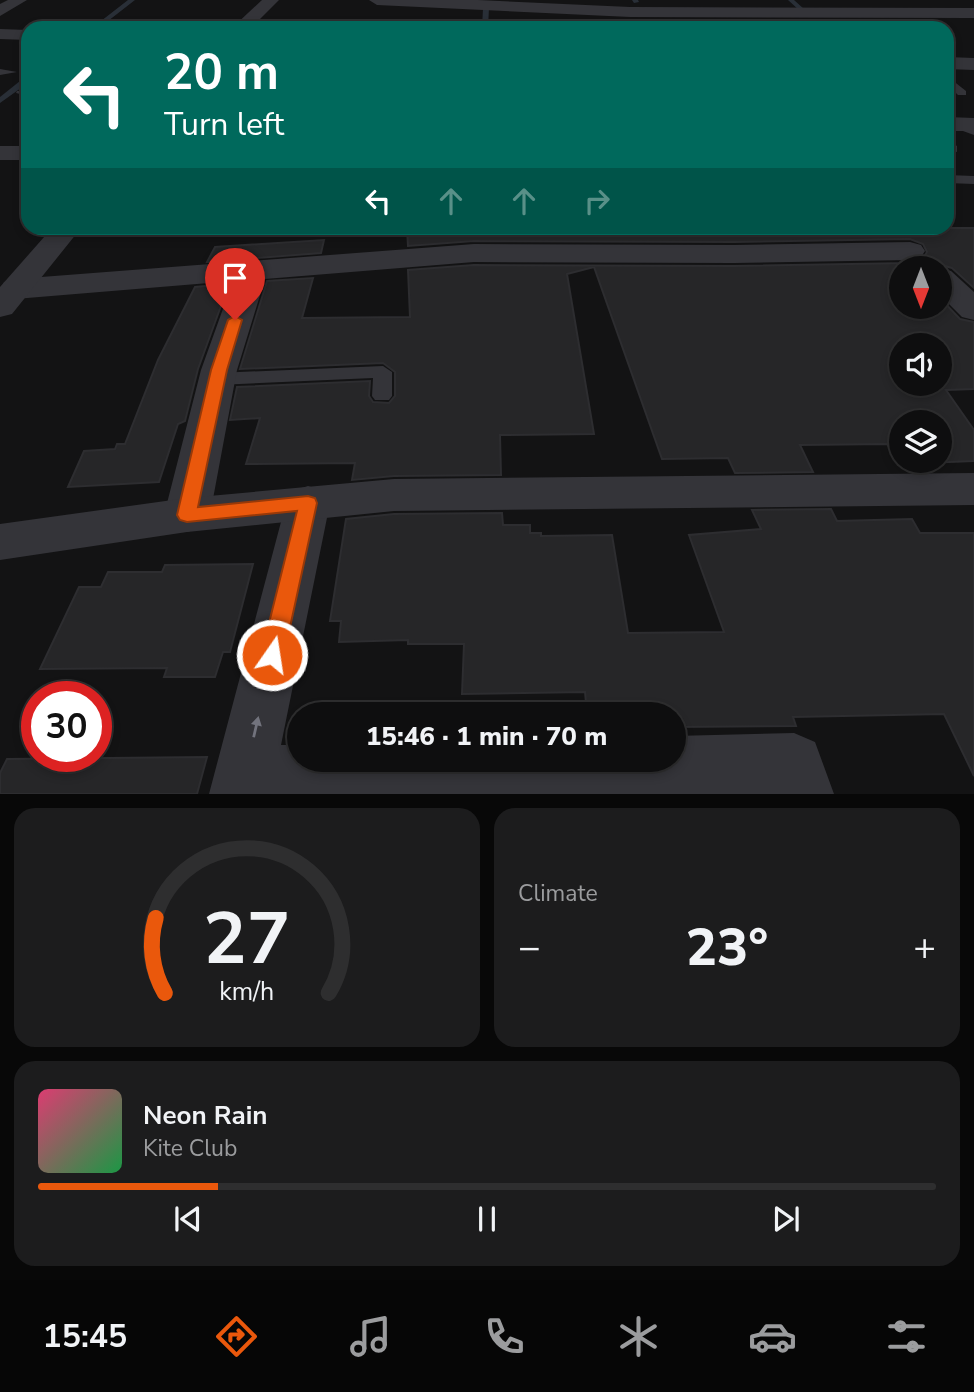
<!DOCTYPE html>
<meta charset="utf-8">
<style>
:root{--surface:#0e0e0f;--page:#1c1c1d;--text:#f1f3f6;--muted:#9b9c9e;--line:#2e2e2f;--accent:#ea580c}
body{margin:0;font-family:"Nunito Sans",sans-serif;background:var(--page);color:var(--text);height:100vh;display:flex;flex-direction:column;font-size:26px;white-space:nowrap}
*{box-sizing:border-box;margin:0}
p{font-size:23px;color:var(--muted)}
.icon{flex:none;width:38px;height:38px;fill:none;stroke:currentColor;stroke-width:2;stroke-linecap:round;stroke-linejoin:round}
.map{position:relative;height:794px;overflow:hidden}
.panel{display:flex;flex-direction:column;gap:14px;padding:14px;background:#080808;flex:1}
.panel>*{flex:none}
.hud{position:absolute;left:21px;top:21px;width:933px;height:214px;border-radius:21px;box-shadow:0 4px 10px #0003,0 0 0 2px var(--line);background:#00695c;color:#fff;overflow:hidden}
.needle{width:46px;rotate:180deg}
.controls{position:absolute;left:889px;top:256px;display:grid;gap:14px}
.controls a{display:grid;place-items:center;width:63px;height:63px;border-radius:50%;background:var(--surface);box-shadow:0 4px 10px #0003,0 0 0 2px var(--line);font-size:35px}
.speed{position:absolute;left:21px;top:681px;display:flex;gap:14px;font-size:35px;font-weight:700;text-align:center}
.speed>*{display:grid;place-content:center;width:91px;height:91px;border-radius:50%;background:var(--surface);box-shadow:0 4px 10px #0003,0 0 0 2px var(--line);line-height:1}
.speed .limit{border:10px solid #d22;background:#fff;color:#111}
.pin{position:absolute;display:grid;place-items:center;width:60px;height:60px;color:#fff;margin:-72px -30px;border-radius:50% 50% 50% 0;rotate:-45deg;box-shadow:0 0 7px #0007}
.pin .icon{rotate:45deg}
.me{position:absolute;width:77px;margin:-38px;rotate:13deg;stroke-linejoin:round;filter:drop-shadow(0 0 5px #0008)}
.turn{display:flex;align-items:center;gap:24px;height:147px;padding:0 28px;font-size:32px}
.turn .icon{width:91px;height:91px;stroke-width:2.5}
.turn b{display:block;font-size:49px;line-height:60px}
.lanes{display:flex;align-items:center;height:66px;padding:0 28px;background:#0003;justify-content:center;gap:35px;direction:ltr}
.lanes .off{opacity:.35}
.big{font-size:52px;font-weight:800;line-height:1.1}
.panel .card{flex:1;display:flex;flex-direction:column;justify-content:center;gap:10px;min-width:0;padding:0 24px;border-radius:21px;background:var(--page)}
.panel .dial{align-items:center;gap:0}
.dial svg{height:182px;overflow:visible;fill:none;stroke:var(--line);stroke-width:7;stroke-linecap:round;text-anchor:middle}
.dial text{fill:var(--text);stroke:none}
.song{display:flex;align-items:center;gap:21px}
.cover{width:84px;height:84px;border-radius:10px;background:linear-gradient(135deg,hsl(340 70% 55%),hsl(140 70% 35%))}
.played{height:7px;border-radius:4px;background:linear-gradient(90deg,var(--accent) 20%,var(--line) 20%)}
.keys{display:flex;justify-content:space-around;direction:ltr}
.heat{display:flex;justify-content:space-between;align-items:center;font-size:38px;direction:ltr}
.panel .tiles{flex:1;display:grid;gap:14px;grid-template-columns:1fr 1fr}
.card:last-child{grid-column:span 2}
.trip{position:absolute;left:287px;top:702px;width:399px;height:70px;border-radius:35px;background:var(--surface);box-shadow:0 4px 10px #0003,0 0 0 2px var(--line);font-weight:800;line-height:70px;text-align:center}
.tabs{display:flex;height:112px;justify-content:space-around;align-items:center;background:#060606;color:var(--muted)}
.tabs .icon{width:49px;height:49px}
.tabs .active{color:var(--accent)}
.tabs b{font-size:32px;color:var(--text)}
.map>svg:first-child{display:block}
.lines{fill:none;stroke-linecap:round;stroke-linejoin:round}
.stream{fill:#292f37;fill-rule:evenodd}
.building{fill:#262628;stroke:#2d2d30;stroke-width:2;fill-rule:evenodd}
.service{fill:#343439;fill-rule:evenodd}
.minor{fill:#343439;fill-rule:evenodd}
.tertiary{fill:#343439;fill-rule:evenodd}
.oneway{fill:#72737d}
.route{fill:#ea580c;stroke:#983908;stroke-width:2}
</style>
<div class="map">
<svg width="974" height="794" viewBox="0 0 974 794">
<rect width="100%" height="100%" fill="#131314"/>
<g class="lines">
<!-- stream -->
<path class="stream" d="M128 0H135L99 28H92Z
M632 0H638L639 2 634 3Z
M788 0H794L804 9 799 10Z
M486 6 489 8 488 28H482L483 8Z
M669 19H673L682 28H675Z
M25 77H28V83L0 103V97Z"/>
</g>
<!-- building -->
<path class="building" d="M407 228H974V288L952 268 941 265 901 268V306H940V298L960 319 974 322V389L946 390 974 430V461L900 464 887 444 800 445 813 472 735 473 728 458 662 459 594 267 567 274 594 434 500 435 501 475 394 476 352 480 355 463 246 464 260 418 230 420 237 387 370 381 369 396 373 402 389 403 395 396V372L383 363 240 369 267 281 313 278 302 318 410 317 408 270 474 265 734 266 910 263 922 260 927 252 923 244 910 239 734 242 474 241 408 246ZM901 345H940V383H901ZM901 422H940V460H901Z
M324 240 321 253 207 262 215 247Z
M229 284 198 369 185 421 178 424 159 482 68 487 84 451 115 449 117 444H125L158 360 195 287Z
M831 509 837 521 912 519 920 533H974V776L944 714 793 717 796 726 674 727V714H587L585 692 462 694 464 644H408V640L339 642 341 621H330L346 519 394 514 502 513 503 525H530V533H541V536L612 535 628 633 724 632 689 535 761 529 752 510Z
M253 564 230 652H223L215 677H164L167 668 40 669 79 587H101L108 572H162L165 565Z
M207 757 197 794H0V773L7 759Z"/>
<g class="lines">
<!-- service -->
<path class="service" d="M0 69 17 72 0 75Z
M947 76 966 91V95H958L947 84Z
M28 90V96L16 93 17 91Z
M947 140 957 146V152L947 150Z
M947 175 974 176V184L947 183Z
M383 366 392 372V396L389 400H375L372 396 373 378 217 385 208 379 217 373Z"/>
<!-- minor -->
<path class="minor" d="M8 0H27L0 16V4Z
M369 0H478L630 7 974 8V18L630 17 377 5Z
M0 29 28 30V40L0 39Z
M947 57 974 58V70L947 69Z
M947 117 974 118V135L963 131H947Z
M0 146H28V160H0Z
M910 242 921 245 925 251 921 257 910 260 734 263 474 262 265 279 237 370 210 515 203 527 187 532 171 527 164 515 201 370 233 281 15 299 4 296 0 291 4 282 15 279 474 244 734 245Z
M940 268 951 271 974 292V320L962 317 940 295Z
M308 486 324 491 330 503 281 745H299V760H674V736L794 733 815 742 834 794H209L286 503 292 491Z"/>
<!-- tertiary -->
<path class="tertiary" d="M262 0H279L251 28H232Z
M52 228H81L12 314 0 317V287Z
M974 473V505L394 511 187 532 0 560V524L187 498 394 479Z"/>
</g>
<!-- one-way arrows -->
<defs><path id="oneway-solid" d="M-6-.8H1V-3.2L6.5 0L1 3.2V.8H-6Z" transform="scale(1.75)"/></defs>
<use class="oneway" href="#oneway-solid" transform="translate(256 727) rotate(-77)"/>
<!-- route -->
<path class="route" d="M235 316 242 320 227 370 198 507 308 496 315 498 317 503 284 655 280 662 272 665 265 662 261 655 297 511 187 522 180 520 177 515 211 370 228 320Z"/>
</svg>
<div class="controls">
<a><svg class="needle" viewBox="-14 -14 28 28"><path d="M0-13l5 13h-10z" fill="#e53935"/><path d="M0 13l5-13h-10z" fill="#9b9c9e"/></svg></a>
<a><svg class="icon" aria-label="sound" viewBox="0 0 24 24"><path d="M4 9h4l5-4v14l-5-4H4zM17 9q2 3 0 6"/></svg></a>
<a><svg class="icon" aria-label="layers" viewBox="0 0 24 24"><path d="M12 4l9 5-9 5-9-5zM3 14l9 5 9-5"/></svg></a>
</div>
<div class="speed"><div class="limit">30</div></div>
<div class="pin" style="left:235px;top:320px;background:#d93025"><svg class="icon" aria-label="arrive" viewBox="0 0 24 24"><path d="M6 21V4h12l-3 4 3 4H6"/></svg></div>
<svg class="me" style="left:272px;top:655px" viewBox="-20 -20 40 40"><circle r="17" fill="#ea580c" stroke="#fff" stroke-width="3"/><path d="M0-11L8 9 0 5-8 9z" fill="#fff"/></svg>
<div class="trip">15:46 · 1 min · 70 m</div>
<div class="hud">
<div class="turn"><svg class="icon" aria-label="left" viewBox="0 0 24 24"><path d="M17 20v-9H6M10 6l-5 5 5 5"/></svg><div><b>20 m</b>Turn left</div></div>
<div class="lanes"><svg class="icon" aria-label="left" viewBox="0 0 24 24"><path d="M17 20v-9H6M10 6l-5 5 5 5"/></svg><svg class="icon off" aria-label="ahead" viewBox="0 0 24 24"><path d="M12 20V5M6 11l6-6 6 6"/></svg><svg class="icon off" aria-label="ahead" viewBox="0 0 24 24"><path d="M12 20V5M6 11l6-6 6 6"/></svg><svg class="icon off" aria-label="right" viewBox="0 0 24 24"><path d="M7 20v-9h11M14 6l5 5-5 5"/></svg></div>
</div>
</div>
<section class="panel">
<div class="tiles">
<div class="card dial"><svg viewBox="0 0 100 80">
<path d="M14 69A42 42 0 1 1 86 69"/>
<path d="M14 69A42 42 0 0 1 10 36" stroke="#ea580c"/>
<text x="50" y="56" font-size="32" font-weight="700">27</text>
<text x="50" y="72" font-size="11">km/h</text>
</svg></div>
<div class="card"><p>Climate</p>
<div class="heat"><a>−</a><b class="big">23°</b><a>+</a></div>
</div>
<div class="card">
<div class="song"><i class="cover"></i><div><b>Neon Rain</b><p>Kite Club</p></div></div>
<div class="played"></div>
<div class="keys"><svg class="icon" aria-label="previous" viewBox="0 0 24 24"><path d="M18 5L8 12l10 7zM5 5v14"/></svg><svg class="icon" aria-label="pause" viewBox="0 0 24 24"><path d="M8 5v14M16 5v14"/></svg><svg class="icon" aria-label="next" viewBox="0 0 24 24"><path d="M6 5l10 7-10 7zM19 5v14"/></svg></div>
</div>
</div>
</section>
<nav class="tabs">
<b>15:45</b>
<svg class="icon active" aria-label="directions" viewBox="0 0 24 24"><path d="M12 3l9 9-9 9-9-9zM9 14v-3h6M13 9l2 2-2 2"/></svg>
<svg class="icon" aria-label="music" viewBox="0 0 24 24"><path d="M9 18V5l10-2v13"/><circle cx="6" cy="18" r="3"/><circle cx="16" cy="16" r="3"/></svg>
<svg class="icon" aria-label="phone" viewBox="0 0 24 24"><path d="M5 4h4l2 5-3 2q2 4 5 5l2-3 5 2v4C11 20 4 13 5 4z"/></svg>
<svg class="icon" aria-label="climate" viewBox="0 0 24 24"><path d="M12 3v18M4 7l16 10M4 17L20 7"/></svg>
<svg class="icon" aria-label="car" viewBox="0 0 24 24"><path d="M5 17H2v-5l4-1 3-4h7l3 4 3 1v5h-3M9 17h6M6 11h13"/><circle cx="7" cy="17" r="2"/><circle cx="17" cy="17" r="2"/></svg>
<svg class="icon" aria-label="filters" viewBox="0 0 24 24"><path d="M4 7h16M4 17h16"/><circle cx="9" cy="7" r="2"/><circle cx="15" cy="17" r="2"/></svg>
</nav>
